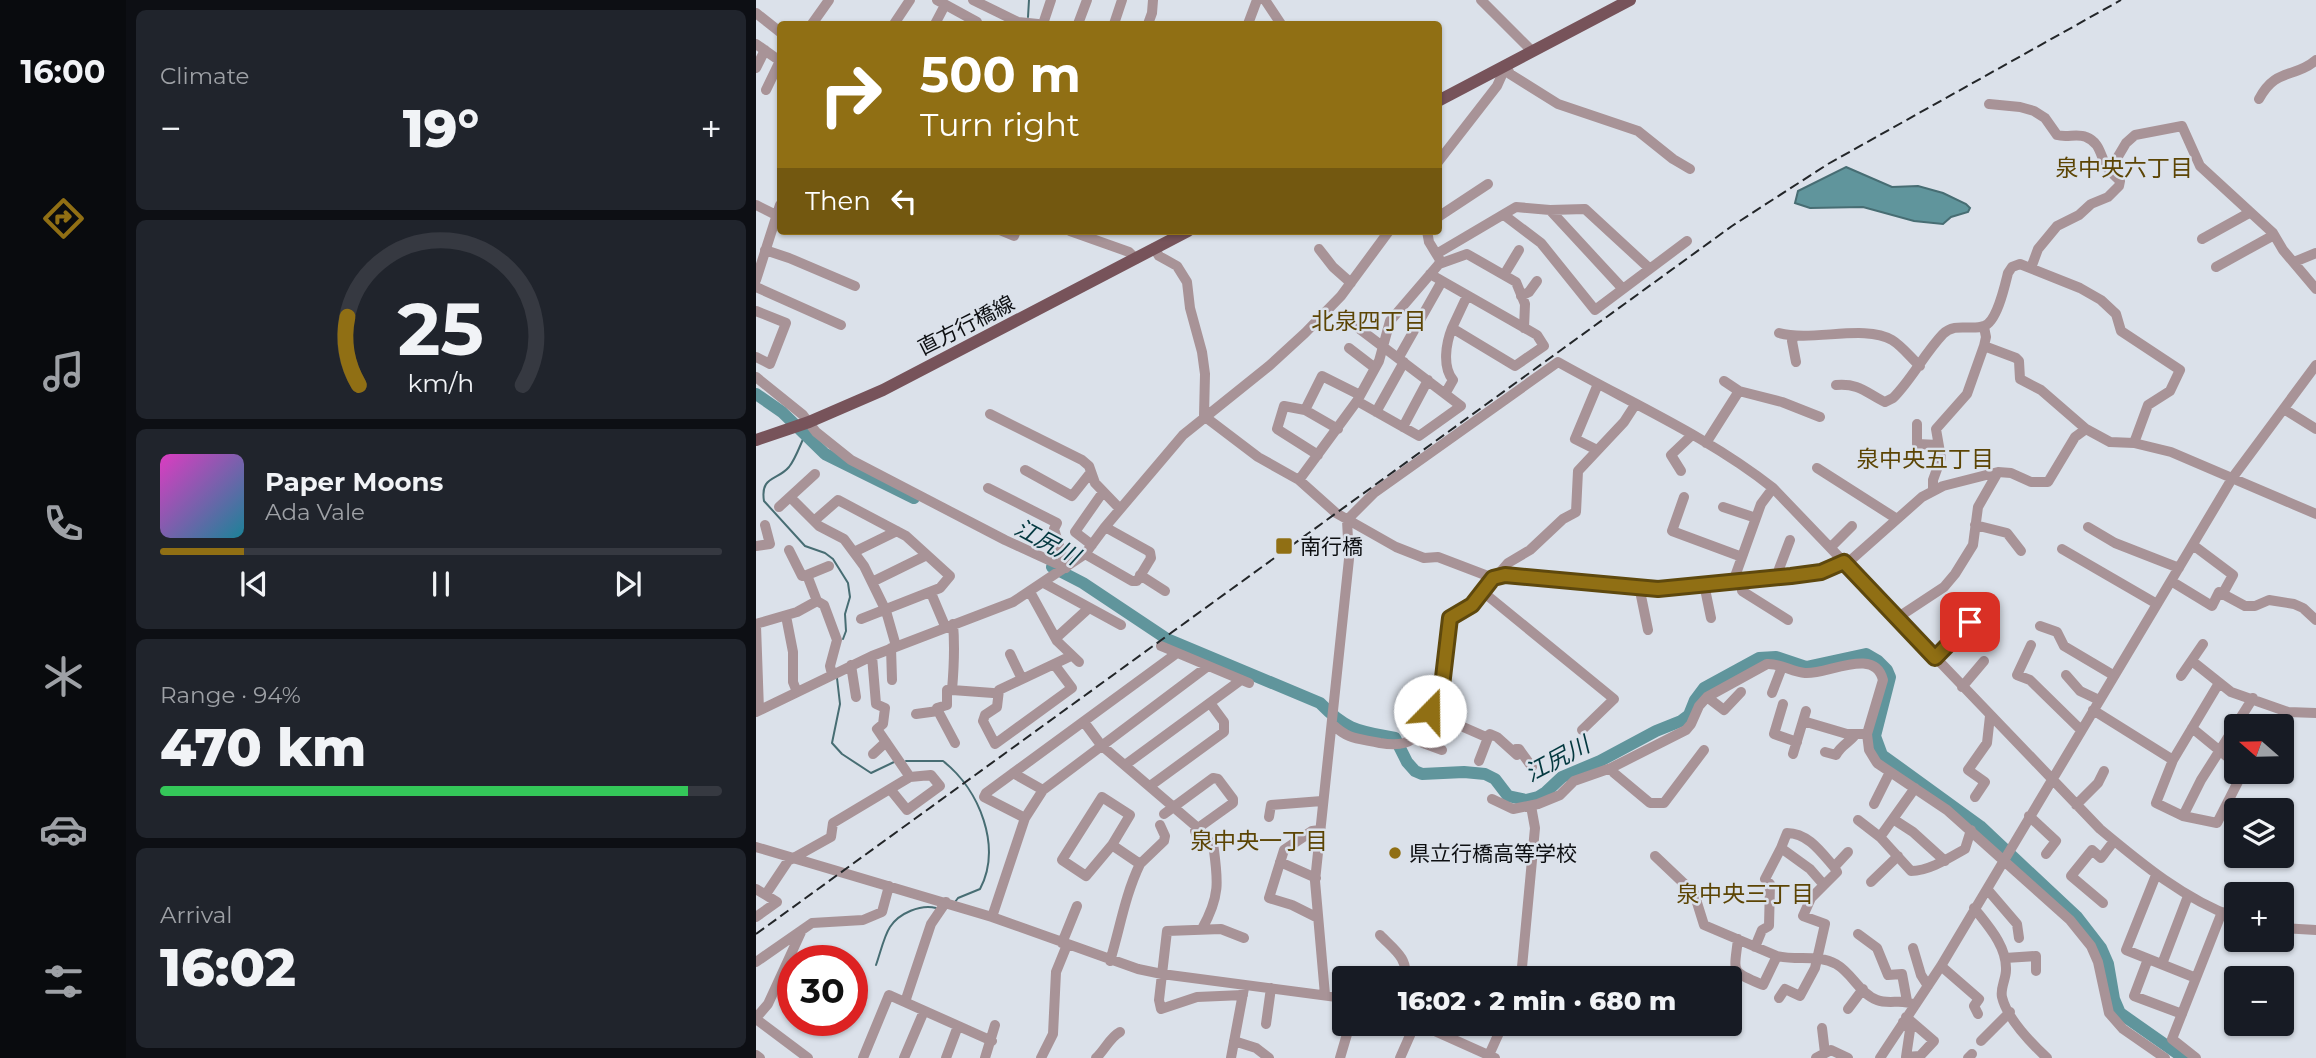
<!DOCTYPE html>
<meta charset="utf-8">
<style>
:root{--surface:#171b24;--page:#20242c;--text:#f1f3f6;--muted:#9ea1a6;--line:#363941;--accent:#906f14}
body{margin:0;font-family:Montserrat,"Noto Sans JP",sans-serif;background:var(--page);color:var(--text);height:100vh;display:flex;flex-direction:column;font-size:26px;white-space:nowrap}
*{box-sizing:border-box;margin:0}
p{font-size:23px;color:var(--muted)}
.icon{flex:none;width:38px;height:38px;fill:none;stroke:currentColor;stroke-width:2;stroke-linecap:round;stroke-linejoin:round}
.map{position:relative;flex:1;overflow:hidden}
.side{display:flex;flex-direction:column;gap:10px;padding:10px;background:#0d0f14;width:630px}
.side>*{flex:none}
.top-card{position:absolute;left:21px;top:21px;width:665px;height:214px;border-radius:7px;box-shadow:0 2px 5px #0004;background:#906f14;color:#fff;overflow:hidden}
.needle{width:46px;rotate:290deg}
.buttons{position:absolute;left:1468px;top:714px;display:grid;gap:14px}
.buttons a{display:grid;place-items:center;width:70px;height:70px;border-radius:7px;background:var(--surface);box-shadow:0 2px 5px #0004;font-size:35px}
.speed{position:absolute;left:21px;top:945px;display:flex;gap:14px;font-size:35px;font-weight:700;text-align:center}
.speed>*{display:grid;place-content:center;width:91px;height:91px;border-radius:50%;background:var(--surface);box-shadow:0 2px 5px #0004;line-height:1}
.speed .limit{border:10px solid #d22;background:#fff;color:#111}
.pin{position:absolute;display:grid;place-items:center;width:60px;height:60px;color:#fff;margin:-30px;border-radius:14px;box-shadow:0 4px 10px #0006}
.me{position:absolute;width:77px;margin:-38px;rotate:22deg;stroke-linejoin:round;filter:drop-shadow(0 0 5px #0008)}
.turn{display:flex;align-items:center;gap:24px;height:147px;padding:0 28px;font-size:32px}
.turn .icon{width:91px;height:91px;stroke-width:2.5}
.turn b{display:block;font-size:49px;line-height:60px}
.then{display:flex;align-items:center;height:66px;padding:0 28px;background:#0003;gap:14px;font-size:26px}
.big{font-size:52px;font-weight:800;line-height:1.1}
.side .tile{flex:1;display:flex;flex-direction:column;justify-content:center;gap:10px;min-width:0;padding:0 24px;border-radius:10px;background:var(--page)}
.side .dial{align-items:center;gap:0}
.dial svg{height:182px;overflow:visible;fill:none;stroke:var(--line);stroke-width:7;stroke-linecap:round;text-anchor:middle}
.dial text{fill:var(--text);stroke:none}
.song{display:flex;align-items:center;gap:21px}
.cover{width:84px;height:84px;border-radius:10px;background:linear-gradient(135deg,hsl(310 70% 55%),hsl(190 70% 35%))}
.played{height:7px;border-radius:4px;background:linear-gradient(90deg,var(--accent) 15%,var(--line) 15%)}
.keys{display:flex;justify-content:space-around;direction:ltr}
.heat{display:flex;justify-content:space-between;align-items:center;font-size:38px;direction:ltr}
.charge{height:10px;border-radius:5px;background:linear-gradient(90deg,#34c759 94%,var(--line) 0)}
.trip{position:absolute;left:576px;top:966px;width:410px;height:70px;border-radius:7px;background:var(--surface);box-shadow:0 2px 5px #0004;font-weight:800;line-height:70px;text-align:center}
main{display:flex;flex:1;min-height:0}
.menu{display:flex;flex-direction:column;width:126px;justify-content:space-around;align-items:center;background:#090b0e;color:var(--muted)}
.menu .icon{width:49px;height:49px}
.menu .active{color:var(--accent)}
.menu b{font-size:32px;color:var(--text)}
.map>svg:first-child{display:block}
.water{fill:#60959c;stroke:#476d73;stroke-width:2}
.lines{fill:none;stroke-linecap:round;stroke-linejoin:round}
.stream{stroke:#476d73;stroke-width:2}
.river{stroke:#60959c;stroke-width:12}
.minor{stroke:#a89397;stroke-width:10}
.major{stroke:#77535a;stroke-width:12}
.rail{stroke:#232629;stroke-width:2;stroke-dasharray:10 5;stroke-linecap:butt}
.route-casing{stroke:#5e480d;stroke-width:18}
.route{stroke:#906f14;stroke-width:12}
.poi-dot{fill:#906f14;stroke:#dbe1ea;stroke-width:2.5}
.labels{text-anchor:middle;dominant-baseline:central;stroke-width:5;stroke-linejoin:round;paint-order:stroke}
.street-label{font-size:21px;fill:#0d0f12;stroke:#dbe1ea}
.poi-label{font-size:21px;fill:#0d0f12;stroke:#dbe1ea;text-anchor:start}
.neighbourhood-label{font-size:23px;fill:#5c4505;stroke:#dbe1ea}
.water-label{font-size:23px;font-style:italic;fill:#03383f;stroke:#dbe1ea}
</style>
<main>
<nav class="menu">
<b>16:00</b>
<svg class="icon active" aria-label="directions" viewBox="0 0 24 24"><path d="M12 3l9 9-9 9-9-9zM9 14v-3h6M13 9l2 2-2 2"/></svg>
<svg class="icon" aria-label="music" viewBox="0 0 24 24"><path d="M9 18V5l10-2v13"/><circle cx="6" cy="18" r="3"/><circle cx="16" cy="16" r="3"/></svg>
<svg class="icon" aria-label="phone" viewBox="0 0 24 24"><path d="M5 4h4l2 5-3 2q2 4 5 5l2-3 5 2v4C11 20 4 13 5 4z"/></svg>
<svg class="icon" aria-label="climate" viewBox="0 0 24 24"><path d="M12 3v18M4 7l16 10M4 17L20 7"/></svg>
<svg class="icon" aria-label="car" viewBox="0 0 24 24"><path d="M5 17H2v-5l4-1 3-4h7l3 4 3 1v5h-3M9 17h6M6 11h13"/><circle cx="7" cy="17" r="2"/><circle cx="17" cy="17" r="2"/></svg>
<svg class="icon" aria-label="filters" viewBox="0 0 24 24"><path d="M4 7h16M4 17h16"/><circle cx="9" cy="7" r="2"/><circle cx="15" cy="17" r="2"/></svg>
</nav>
<section class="side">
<div class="tile"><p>Climate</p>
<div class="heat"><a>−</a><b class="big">19°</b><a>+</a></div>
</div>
<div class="tile dial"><svg viewBox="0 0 100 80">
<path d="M14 69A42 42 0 1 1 86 69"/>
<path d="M14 69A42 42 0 0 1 9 39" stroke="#906f14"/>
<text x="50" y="56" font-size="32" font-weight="700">25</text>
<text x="50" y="72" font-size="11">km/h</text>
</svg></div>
<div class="tile">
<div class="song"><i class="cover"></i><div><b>Paper Moons</b><p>Ada Vale</p></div></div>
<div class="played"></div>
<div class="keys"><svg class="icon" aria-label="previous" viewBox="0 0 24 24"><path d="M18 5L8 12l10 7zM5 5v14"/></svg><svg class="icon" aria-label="pause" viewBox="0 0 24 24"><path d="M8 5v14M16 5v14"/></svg><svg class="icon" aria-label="next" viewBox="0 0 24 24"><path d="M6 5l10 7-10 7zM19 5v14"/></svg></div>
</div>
<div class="tile"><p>Range · 94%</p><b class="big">470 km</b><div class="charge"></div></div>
<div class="tile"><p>Arrival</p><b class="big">16:02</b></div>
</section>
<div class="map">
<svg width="1560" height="1058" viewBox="0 0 1560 1058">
<rect width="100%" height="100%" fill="#dbe1ea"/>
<!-- water -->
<path class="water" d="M1090 167 1136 187 1162 186 1187 193 1210 204 1214 208 1212 212 1195 217 1187 224 1158 221 1107 207 1054 208 1039 203 1042 191Z"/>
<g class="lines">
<!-- stream -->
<path class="stream" d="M272 17 273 0
M49 435C44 445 40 458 33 467 21 481 4 476 8 501L49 546 69 553 77 559 92 583 94 597 89 614 90 631 87 639
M81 678 84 704 76 743 86 754 115 773 138 762
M150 761H187C224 790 246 847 224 889L202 898 199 902
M120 965C124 954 128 936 134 927 143 913 165 904 180 908"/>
<!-- river -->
<path class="river" d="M0 394 26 412 69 454 158 498
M296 567 327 583 411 639 564 703C591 731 603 731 639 738L651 762 659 771 666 774 708 772 729 774 739 779 752 796 770 800 782 797 790 792 806 777 844 761 900 731 925 721 933 715 939 700 948 688 1003 658 1020 657 1050 667 1110 654 1122 661 1131 670 1134 677 1119 736 1126 755 1224 826 1321 917 1345 948 1352 964 1358 999 1364 1013 1428 1058"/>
<!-- minor -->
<path class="minor" d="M181 0 221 22 220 24
M217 0 262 22 282 24
M509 0 525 24
M725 0 776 51
M0 13 24 32
M56 24 73 0
M138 24 154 0
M179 24 189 5
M287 24 295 0
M322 24 331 0
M358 24 366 0
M392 24 396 13 397 0
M492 24 501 0
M0 44 24 61
M750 66 754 74 802 104 882 131 917 159 934 169
M0 68 9 50
M10 90 24 61
M1503 99C1520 67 1538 79 1560 60
M1233 104 1264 107 1278 111 1289 118 1301 135C1311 138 1321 133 1330 137 1343 142 1344 153 1349 164 1352 171 1359 175 1364 181L1363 186 1352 197 1335 204 1323 215 1301 226 1282 249 1275 268
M682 162 741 86 750 66
M1354 170 1370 143 1379 135 1426 126 1444 166 1517 233 1527 250 1560 289
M0 205 20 215
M794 210 867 289
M748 215 785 243 839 310 931 241
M682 217 732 184
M246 231 258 236 260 231
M314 231 373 252 380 259
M1446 239 1493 213
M398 248 403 256 421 266 431 282 434 308 446 352 449 374 448 416
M563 249 577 267 595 283
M9 250 33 258 99 286
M682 253 760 207 794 210 829 209 893 268
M1538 262 1560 253
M683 264 711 254 760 282 769 304 768 328
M1460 267 1518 235
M674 274 781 335 788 346 759 366 696 328C690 343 686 367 697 380L689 394
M748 275 763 250
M0 280 24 205
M0 287 85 325
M765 296 773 292 781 281
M0 311 30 323 14 364 0 357
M696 328 711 296
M1023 333C1056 342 1109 324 1136 340 1146 346 1155 358 1164 366
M1038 337 1036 341 1040 362
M1228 346 1260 358 1263 361 1264 379 1285 390 1330 429 1354 442 1378 443 1415 452 1560 514
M593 348 619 368
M643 357 686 281
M0 377 47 415 60 432 95 460 249 540 310 568
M1080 385C1104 383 1110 393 1129 402L1137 398C1156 379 1168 354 1187 334 1199 322 1215 331 1228 326 1241 322 1249 285 1252 273L1256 267 1264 264 1324 288 1345 300 1360 314 1365 331 1424 370 1414 391 1392 405 1378 443
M983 391 1026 402 1064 417
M601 401 663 436 705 406 601 327
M1528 409 1560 429
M549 410 566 376 604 395
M620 412 648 362
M234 414 326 460 333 466 339 483 364 509
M448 416 502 457 543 480 580 513 640 547 668 558 682 557 737 578 749 574 902 589 1065 572 1096 559 1166 497 1187 486 1242 472 1255 473 1275 482H1292L1319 437 1330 429
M1161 424V444L1182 445
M647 427 672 380
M950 443 983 391 968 381
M841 450 819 439 842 384
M562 455 521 429 528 406 549 410 582 429
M1061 468 1141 519
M269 470 316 496 335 472
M925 471 915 455 936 435
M543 480 601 401 623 361 634 321 683 264 684 260 673 242 671 231
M232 488 301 523 298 529 310 568
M1177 489V480L1185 458 1180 429 1211 394 1228 346 1230 337 1228 327
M34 497 63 526 88 539 108 566 130 611 140 646
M928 497 916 531 986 557
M23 507 59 474
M967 507 1000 518
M591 520 618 493 802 362C873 402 953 437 1017 488L1344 829C1386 864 1428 899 1480 918
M58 521 82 500 150 536 194 576 184 588 105 619
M1219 525 1251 533 1265 551
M1332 527 1359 543 1423 568
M336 545 319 532 347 492
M1437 545 1477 575 1466 595
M0 546 14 544 9 525
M1075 547 1096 526
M1306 549 1401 604
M33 550 46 576 51 575 61 601
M98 552 141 531
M329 554 376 581H381L395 558 394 552 349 527
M51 575 73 566
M384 575 409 591
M1026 577 1023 569 1034 540
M1415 581 1456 606 1463 592 1489 606H1499L1513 600 1538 604 1547 608 1560 620
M116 582 171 555
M977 582 1005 504 1017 488
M986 582V591L1032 620
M288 583 365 625
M948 584 955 618
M883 586 892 630
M274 592 301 641 323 662
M727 592 858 699 826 730
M175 593 189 626
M30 616 37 652V682L41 692
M1141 618 1188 587 1199 574 1217 545 1222 507 1242 472
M0 624 41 612 61 601 68 605 81 640 74 666 76 674
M0 626 3 710
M1284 626 1301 632 1308 646 1357 675
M300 638 333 608
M1275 645 1261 675 1274 680 1325 730
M405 646 493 683
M135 648 136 680
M254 654 266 679
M1179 658 1214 622
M1436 661 1475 692 1532 712 1560 713
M298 664 316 688 239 744 227 721 229 715 241 707 243 690 315 656
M95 665 100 697
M1310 675 1324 691 1343 700
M1425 676 1447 644
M1463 683 1417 760 1400 803 1427 816 1461 823 1487 772
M1206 687 1228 661
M196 690 237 693
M1016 693 1026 667
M951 697 968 710 985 692
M1027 704 1018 734 1041 742
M648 710 670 721
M1337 710 1417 760
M182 711 199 743
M0 712 116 656 257 602 329 554 349 527 427 435 513 366 549 333 585 296 633 231
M673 712 730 737 734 734 741 737 761 755
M160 714 182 711 181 708 191 705V690H196C198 667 199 646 197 624
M1047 721 1091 734H1111
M328 722 345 745 442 828
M576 724C593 740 601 738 624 743 665 750 663 729 677 699 679 694 684 690 686 685 693 664 686 638 695 616L716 605 752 563 774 550 807 519 820 512 822 471 868 422 879 405
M1436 728 1480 764
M661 735 667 743 686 750
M760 749H763L776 767
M1069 752 1080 755C1085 745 1093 743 1099 735
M117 754 130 742
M1037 754 1050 711
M723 761 733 735
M369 765 485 680
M855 768 930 730 935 724 943 706 951 697 1011 664C1024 663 1036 672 1049 673 1071 675 1119 646 1127 680L1111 734 1113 750 1121 763 1191 810 1314 920 1335 946 1342 962 1353 1013 1367 1029 1409 1058
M257 773 287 790
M394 786 468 732V722L454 703
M1159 788 1124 837 1155 871C1173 871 1193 858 1209 849L1215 830
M134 789 151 810 184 786 175 775 154 777
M346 797 374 815 356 845 330 876 306 860Z
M1219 797 1229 782 1212 770 1231 743 1234 716
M736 799 757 809 782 804 804 795 818 781 855 768 858 773 894 803H908L948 750
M1118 804 1133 774
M1320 805 1342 783 1348 771
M408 814 457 778 462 779 477 799V803L442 828
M1273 816 1300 841 1290 854
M1427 816 1445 780 1497 698
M513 817 515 805 566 801
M269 818 228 797 230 793 421 653
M1137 819 1157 832 1189 861
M1102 820 1124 837
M442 828 439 831 441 836 457 843C462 880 465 895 446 929
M0 847 236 917 382 969 406 974 588 998
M1025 848 1031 833C1052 833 1065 852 1078 867
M899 856 938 893 948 925 1021 956C1041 961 1062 954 1080 964 1096 973 1104 994 1121 1000 1134 1005 1146 998 1159 1005
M524 862 560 878
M384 864 408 841 409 836 404 825
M1400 875 1370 950 1440 978
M1115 882 1142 856
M0 889 21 902 0 917
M1231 889 1261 924 1263 938
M10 894 32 861 75 837 77 823 154 777 121 729 127 724 129 708 120 704 116 656
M1347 903 1315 876 1336 850 1345 858 1358 841
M1218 908C1232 926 1251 946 1250 970 1250 979 1244 988 1246 997 1251 1018 1276 1044 1291 1058
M236 917 269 818 287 790 452 666
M562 918 536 905 513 898 528 850 556 831 564 830
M1526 928 1560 930
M1102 934 1121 948 1132 975 1146 974 1151 1001
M624 935C636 948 654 959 648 978
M982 939C978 974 974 971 1007 985L1021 956
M306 943 321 906
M999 947 1006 930 1013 926 1014 884 1009 879 1025 848 1054 869 1068 885
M1157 948 1165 975 1172 986
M1249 958 1280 956V971
M1392 959 1378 996 1426 1014
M354 961C364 928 369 895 384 864L356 845
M0 962 56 923 107 920 126 912 133 886
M1406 964 1432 896
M1185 966 1223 999 1218 1006 1222 1014
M765 978 779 828 775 806
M487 995 441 997 405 1009 403 1000 411 931 465 929 488 938
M569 995 559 881 593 559 591 520
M1023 998 1029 989 1044 996 1059 968 1069 924 1047 916 1055 898 1081 872 1078 867 1092 852
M149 1002 175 924 190 902
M1092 1009 1107 989
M0 1018 12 1004 46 930
M0 1019 52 1058
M1147 1022 1154 1030 1150 1057 1164 1056 1178 1041 1150 1017
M510 1024 515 988
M663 1024 739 1058
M1066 1028 1069 1053
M478 1041 500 1048 513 1058
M1225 1041 1254 1012
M0 1055 4 1058
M733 1055 747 1024
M107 1058 133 995 236 1041
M148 1058 168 1011
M190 1058 202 1026
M229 1058 239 1025
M285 1058 297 1034 300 972 311 945
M340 1058C349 1050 354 1037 364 1032
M475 1058 488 988
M584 1058 594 1024
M644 1058 659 1024
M1060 1058 1075 1050 1092 1058
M1124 1058 1185 966 1477 477 1560 365
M1212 1058 1216 1054
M1440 1058 1416 1039 1466 912"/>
<!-- major -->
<path class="major" d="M682 101 874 0
M0 440 53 422 127 390 432 231"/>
<!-- rail -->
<path class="rail" d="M0 934 976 226 1072 164 1365 0"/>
</g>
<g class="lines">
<defs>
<path id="route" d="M674 711 677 700 686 686 694 618 716 605 737 578 749 575 902 589 1035 576 1065 572 1088 562 1179 658 1214 622"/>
</defs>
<!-- route casing -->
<use href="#route" class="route-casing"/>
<!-- route -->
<use href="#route" class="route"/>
</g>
<!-- markers -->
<g class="poi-dot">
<rect x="519" y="537" width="18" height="18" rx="3.5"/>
<circle cx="639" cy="853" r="7"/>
</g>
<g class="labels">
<!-- street labels -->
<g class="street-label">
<text transform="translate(210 325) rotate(-27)">直方行橋線</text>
</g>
<!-- poi labels -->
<g class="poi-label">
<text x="544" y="546">南行橋</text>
<text x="653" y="853">県立行橋高等学校</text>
</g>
<!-- neighbourhood labels -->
<g class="neighbourhood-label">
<text x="1368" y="168">泉中央六丁目</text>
<text x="613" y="321">北泉四丁目</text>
<text x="1169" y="459">泉中央五丁目</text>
<text x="503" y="841">泉中央一丁目</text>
<text x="989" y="894">泉中央三丁目</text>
</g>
<!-- water labels -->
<g class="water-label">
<text transform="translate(291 542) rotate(28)">江尻川</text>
<text transform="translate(801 759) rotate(-28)">江尻川</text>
</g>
</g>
</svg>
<div class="buttons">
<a><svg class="needle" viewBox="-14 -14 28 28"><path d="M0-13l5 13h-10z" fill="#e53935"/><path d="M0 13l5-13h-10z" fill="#9ea1a6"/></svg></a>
<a><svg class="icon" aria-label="layers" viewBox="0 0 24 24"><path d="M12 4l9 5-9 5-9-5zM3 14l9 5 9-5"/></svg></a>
<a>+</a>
<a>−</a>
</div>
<div class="speed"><div class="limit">30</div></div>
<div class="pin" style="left:1214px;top:622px;background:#d93025"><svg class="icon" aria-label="arrive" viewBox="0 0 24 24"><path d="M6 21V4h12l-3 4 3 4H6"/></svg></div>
<svg class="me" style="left:674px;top:711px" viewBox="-20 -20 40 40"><circle r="19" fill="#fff"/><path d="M0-13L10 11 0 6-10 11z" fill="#906f14"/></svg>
<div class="trip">16:02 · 2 min · 680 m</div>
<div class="top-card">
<div class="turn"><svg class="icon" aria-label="right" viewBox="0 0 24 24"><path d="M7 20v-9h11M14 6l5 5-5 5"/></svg><div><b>500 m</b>Turn right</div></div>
<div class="then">Then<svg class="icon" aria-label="left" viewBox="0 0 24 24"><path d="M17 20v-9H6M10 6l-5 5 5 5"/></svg></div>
</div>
</div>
</main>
